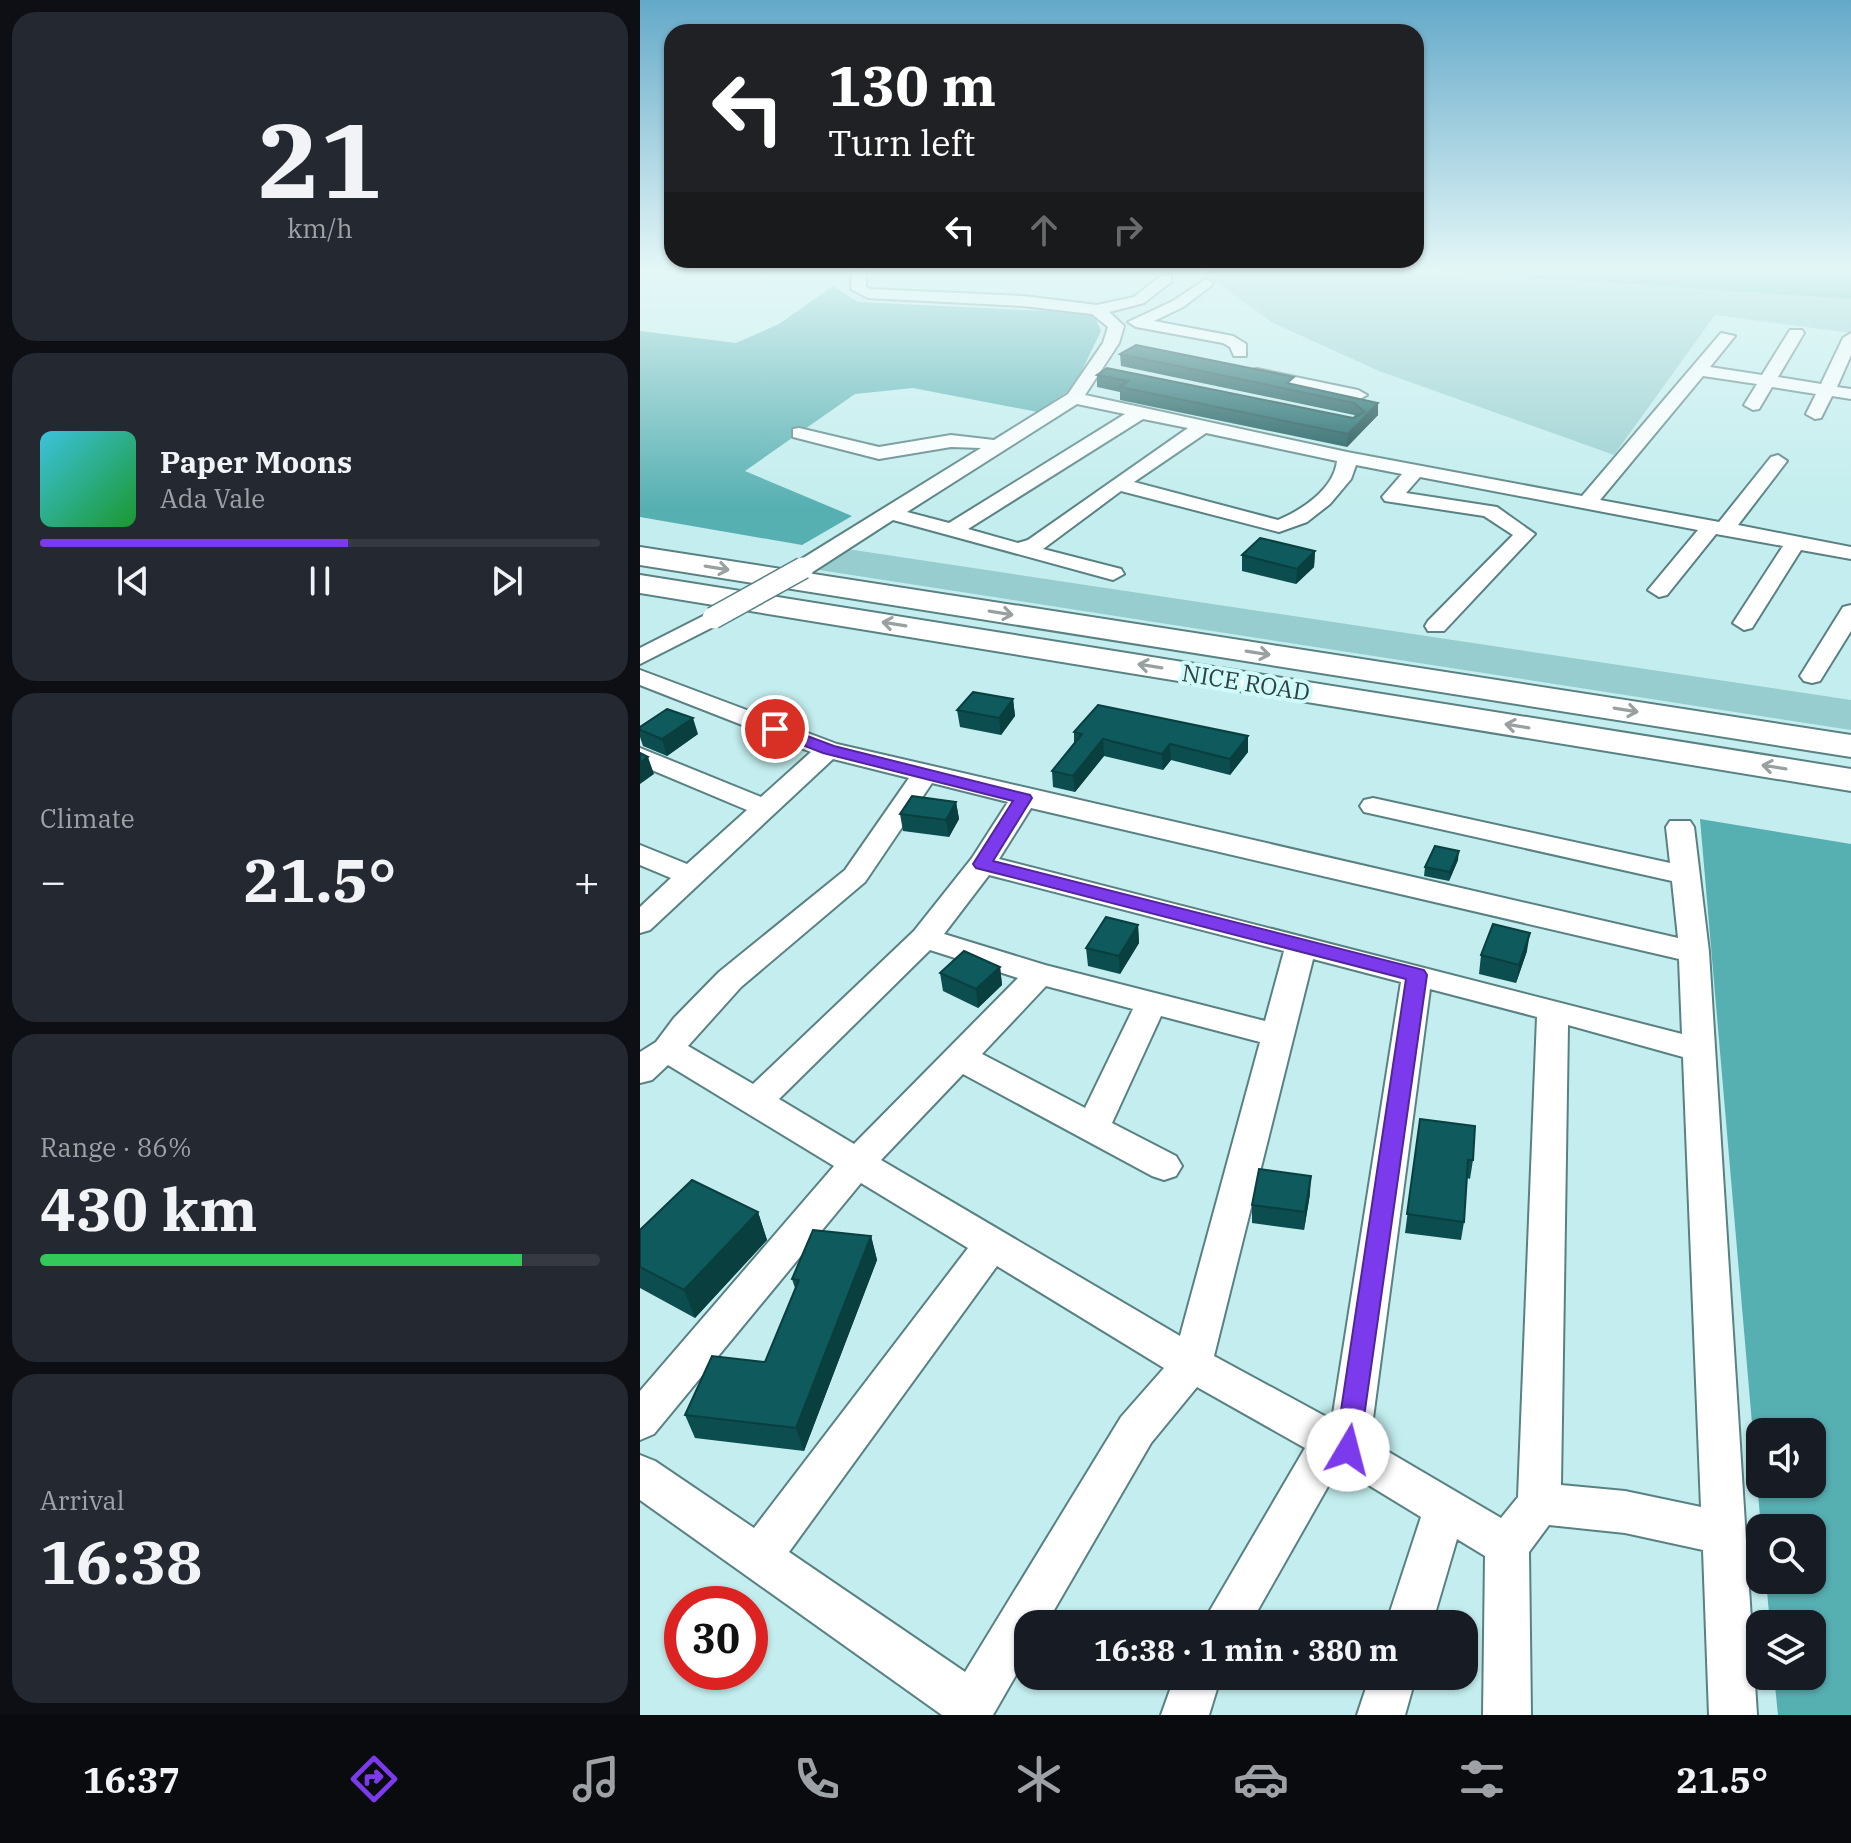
<!DOCTYPE html>
<meta charset="utf-8">
<style>
:root{--surface:#171b24;--page:#242831;--text:#f1f3f6;--muted:#9ea1a6;--line:#363941;--accent:#7c3aed}
body{margin:0;font-family:"IBM Plex Serif",serif;background:var(--page);color:var(--text);height:100vh;display:flex;flex-direction:column;font-size:30px;white-space:nowrap}
*{box-sizing:border-box;margin:0}
p{font-size:26px;color:var(--muted)}
.icon{flex:none;width:44px;height:44px;fill:none;stroke:currentColor;stroke-width:2;stroke-linecap:round;stroke-linejoin:round}
.map{position:relative;flex:1;overflow:hidden}
.drawer{display:flex;flex-direction:column;gap:12px;padding:12px;background:#0d0f14;width:640px}
.drawer>*{flex:none}
.hud{position:absolute;left:24px;top:24px;width:760px;height:244px;border-radius:24px;box-shadow:0 2px 6px #0004;background:#202124;color:#fff;overflow:hidden}
.tools{position:absolute;left:1106px;top:1418px;display:grid;gap:16px}
.tools a{display:grid;place-items:center;width:80px;height:80px;border-radius:16px;background:var(--surface);box-shadow:0 2px 6px #0004;font-size:40px}
.speed{position:absolute;left:24px;top:1586px;display:flex;gap:16px;font-size:40px;font-weight:700;text-align:center}
.speed>*{display:grid;place-content:center;width:104px;height:104px;border-radius:50%;background:var(--surface);box-shadow:0 2px 6px #0004;line-height:1}
.speed .limit{border:12px solid #d22;background:#fff;color:#111}
.pin{position:absolute;display:grid;place-items:center;width:68px;height:68px;color:#fff;margin:-34px;border:4px solid #fff;border-radius:50%;box-shadow:0 2px 8px #0007}
.me{position:absolute;width:88px;margin:-44px;rotate:8deg;stroke-linejoin:round;filter:drop-shadow(0 0 6px #0008)}
.turn{display:flex;align-items:center;gap:28px;height:168px;padding:0 32px;font-size:36px}
.turn .icon{width:104px;height:104px;stroke-width:2.5}
.turn b{display:block;font-size:56px;line-height:68px}
.lanes{display:flex;align-items:center;height:76px;padding:0 32px;background:#0003;justify-content:center;gap:40px;direction:ltr}
.lanes .off{opacity:.35}
.big{font-size:60px;font-weight:700;line-height:1.1}
.drawer .widget{flex:1;display:flex;flex-direction:column;justify-content:center;gap:12px;min-width:0;padding:0 28px;border-radius:24px;background:var(--page)}
.drawer .dial{align-items:center;gap:0}
.dial b{font-size:104px;line-height:1}
.song{display:flex;align-items:center;gap:24px}
.cover{width:96px;height:96px;border-radius:12px;background:linear-gradient(135deg,hsl(190 70% 55%),hsl(130 70% 35%))}
.played{height:8px;border-radius:4px;background:linear-gradient(90deg,var(--accent) 55%,var(--line) 55%)}
.keys{display:flex;justify-content:space-around;direction:ltr}
.heat{display:flex;justify-content:space-between;align-items:center;font-size:44px;direction:ltr}
.charge{height:12px;border-radius:6px;background:linear-gradient(90deg,#34c759 86%,var(--line) 0)}
.trip{position:absolute;left:374px;top:1610px;width:464px;height:80px;border-radius:24px;background:var(--surface);box-shadow:0 2px 6px #0004;font-weight:700;line-height:80px;text-align:center}
.tab-bar{display:flex;height:128px;justify-content:space-around;align-items:center;background:#090b0e;color:var(--muted)}
.tab-bar .icon{width:56px;height:56px}
.tab-bar .current{color:var(--accent)}
.tab-bar b{font-size:36px;color:var(--text)}
main{display:flex;flex:1;min-height:0}
.map>svg:first-child{display:block}
.green{fill:#97cdce}
.forest{fill:#56afb1;fill-rule:evenodd}
.lines{fill:none;stroke-linecap:round;stroke-linejoin:round}
.minor-casing{stroke:#5a8182;stroke-width:4}
.highway-casing{stroke:#5a8182;stroke-width:4}
.minor{fill:#fff;fill-rule:evenodd}
.highway{fill:#fff;fill-rule:evenodd}
.minor-bridge-casing{stroke:#5a8182;stroke-width:24;stroke-linecap:butt}
.minor-bridge{stroke:#fff;stroke-width:21}
.wall{fill:#0c4d4f}
.shaded-wall{fill:#0a3f40}
.building{fill:#0e5a5c;stroke:#0a3f40;stroke-width:2}
.oneway{stroke:#98a0a0}
.route{fill:#7c3aed;stroke:#51269a;stroke-width:2}
.labels{text-anchor:middle;dominant-baseline:central;stroke-width:8;stroke-linejoin:round;paint-order:stroke}
.street-label{font-size:24px;fill:#304141;stroke:#d0fbfb}
</style>
<main>
<section class="drawer">
<div class="widget dial"><b>21</b><p>km/h</p></div>
<div class="widget">
<div class="song"><i class="cover"></i><div><b>Paper Moons</b><p>Ada Vale</p></div></div>
<div class="played"></div>
<div class="keys"><svg class="icon" aria-label="previous" viewBox="0 0 24 24"><path d="M18 5L8 12l10 7zM5 5v14"/></svg><svg class="icon" aria-label="pause" viewBox="0 0 24 24"><path d="M8 5v14M16 5v14"/></svg><svg class="icon" aria-label="next" viewBox="0 0 24 24"><path d="M6 5l10 7-10 7zM19 5v14"/></svg></div>
</div>
<div class="widget"><p>Climate</p>
<div class="heat"><a>−</a><b class="big">21.5°</b><a>+</a></div>
</div>
<div class="widget"><p>Range · 86%</p><b class="big">430 km</b><div class="charge"></div></div>
<div class="widget"><p>Arrival</p><b class="big">16:38</b></div>
</section>
<div class="map">
<svg width="1211" height="1715" viewBox="0 0 1211 1715">
<rect width="100%" height="100%" fill="#c3edee"/>
<!-- green -->
<path class="green" d="M557 268H751L1211 299V333L1075 315 974 455 739 371 633 323Z
M207 549 1211 700V730L173 569Z"/>
<!-- forest -->
<path class="forest" d="M751 268H1211V299Z
M193 286 218 302 431 312 455 317 461 331 434 387 398 412 273 388 215 394 105 471 212 516 162 545 0 517V331L96 343 139 324Z
M1060 819 1211 844V1715H1138L1134 1676H1172V1624H1130L1126 1580H1172V1528H1121ZM1120 1432H1172V1484H1120Z"/>
<g class="lines">
<defs>
<path id="minor" d="M212 268H226V287L231 289 383 296 457 305 494 297 521 276H531V282L504 303 469 312 484 326 479 343 445 395 707 452 942 496 1081 333 1095 336 1070 367 1122 375 1150 330H1162L1164 333 1138 377 1181 384 1203 338 1211 333V355L1197 387 1211 389V399L1192 396 1181 418 1175 419 1166 414 1176 394 1132 387 1119 409 1113 410 1104 405 1117 384 1063 376 960 500 1079 522 1131 457 1138 455 1147 461 1098 525 1211 547V559L1161 550 1112 628 1104 630 1093 623 1143 546 1076 534 1027 595 1019 597 1008 590 1058 530 780 477 766 493 857 507 895 534 804 631H788L785 626 788 621 873 535 844 516 745 501 742 497 762 474 716 465 711 479 690 504 667 522 639 532 481 491 403 549 481 569 484 574 473 580 253 520 171 573H155L152 568 155 563 341 448 311 447 239 459 153 437V429L159 428 239 447 311 435 354 440 428 394 463 343 468 327 452 314 383 306 228 298 211 289ZM437 404 485 414 309 523 267 512ZM503 419 548 428 388 540 378 543 328 529ZM566 433 697 461C694 489 662 510 638 520L494 482Z
M566 279 573 283 571 286 543 307 514 321 593 336 606 344V356H594L590 347 583 343 496 327 488 322 533 301Z
M617 369 718 390 727 395 718 400 611 378V370Z
M1211 605V631L1180 681 1172 683 1164 681 1160 676 1203 607Z
M73 611 81 613 84 618 81 623 0 664V648Z
M0 670 197 744 1038 938 1032 881 733 814 724 812 720 806 724 800 733 798 1030 863 1026 827 1030 821H1050L1054 827 1069 952 1117 1715H1069L1063 1550 985 1533 909 1525 889 1552 891 1715H843L845 1556 817 1539 792 1624H746L781 1517 699 1467 610 1624H562L665 1448 557 1387 511 1443 406 1624H388V1654L353 1715H302L0 1500V1455L15 1461 114 1528 328 1248 221 1183 14 1434 0 1440V1391L194 1166 28 1065 12 1080 0 1083V1052L16 1042 34 1018 79 972 205 870 269 778 193 759 10 930 0 933V907L31 878 0 865V845L47 864 107 810 0 765V748L121 797 171 752 0 685ZM292 783 368 802 332 858 274 931 113 1084 48 1046 101 987 225 882ZM391 808 1039 959 1042 1034 359 859ZM349 875 644 951 625 1021 405 965 304 934ZM290 950 378 978 214 1144 139 1099ZM673 959 761 982 692 1420 574 1356ZM406 986 493 1009 445 1108 342 1054ZM790 989 897 1017 878 1497 861 1518 730 1441ZM521 1016 620 1042 540 1336 241 1160 323 1074 512 1176 524 1180 536 1176 542 1166 536 1156 472 1123ZM928 1025 1043 1057 1061 1507 985 1491 921 1485ZM357 1266 524 1368 481 1417 325 1672 149 1552Z
M535 1676H581L569 1715H521Z
M730 1676H776L765 1715H717Z"/>
<path id="highway" d="M0 547 1211 735V757L0 565Z
M0 575 1211 769V791L0 593Z"/>
</defs>
<!-- minor casing -->
<use href="#minor" class="minor-casing"/>
<!-- highway casing -->
<use href="#highway" class="highway-casing"/>
<!-- minor -->
<use href="#minor" class="minor"/>
<!-- highway -->
<use href="#highway" class="highway"/>
<defs>
<path id="minor-bridge" d="M73 618 163 568"/>
</defs>
<!-- minor-bridge casing -->
<use href="#minor-bridge" class="minor-bridge-casing"/>
<!-- minor-bridge -->
<use href="#minor-bridge" class="minor-bridge"/>
</g>
<!-- wall -->
<path class="wall" d="M480 354 654 385 738 403V415L707 447 480 400V392L457 387V375L713 418 716 417 714 415 481 366Z
M675 551 674 567 656 584 602 571V555Z
M373 699 375 716 361 735 320 727 317 710Z
M0 727 58 734 27 756 3 746 0 737Z
M434 732 608 752 590 775 531 760 523 770 464 756 435 792 413 787 412 771 434 743Z
M316 802 319 819 309 837 263 831 260 814Z
M818 860 809 881 784 876 785 867Z
M498 925 499 943 480 974 448 966 446 948Z
M887 951 876 983 839 974 841 955Z
M360 967 362 985 338 1008 303 991 300 973Z
M780 1119 833 1160 830 1179 827 1178 824 1222 821 1240 765 1233Z
M670 1194 664 1230 612 1223V1205Z
M118 1212 127 1240 55 1318 0 1288V1230Z
M231 1236 237 1260 164 1451 55 1438 45 1415 125 1362 155 1288 152 1279Z"/>
<!-- shaded-wall -->
<path class="shaded-wall" d="M738 403V415L707 447 708 434Z
M675 551 674 567 656 584 657 569Z
M373 699 375 716 361 735 359 718Z
M53 718 58 734 27 756 22 739Z
M608 736V752L590 775V759Z
M463 739 464 756 435 792 433 776Z
M530 744 531 760 523 770 522 754Z
M8 757 14 774 0 784V763Z
M316 802 319 819 309 837 306 820Z
M819 851 818 860 809 881 810 872Z
M498 925 499 943 480 974 479 956Z
M890 933 887 951 876 983 879 965Z
M360 967 362 985 338 1008 336 989Z
M671 1176 670 1194 664 1230 665 1212Z
M118 1212 127 1240 55 1318 44 1290Z
M231 1236 237 1260 164 1451 156 1428Z"/>
<!-- building -->
<path class="building" d="M496 345 654 377 647 383 738 403 708 434 480 387 488 381 457 375 467 368 713 418 725 412 714 403 480 354Z
M620 538 675 551 657 569 602 555Z
M333 692 373 699 359 718 317 710Z
M458 705 608 736 590 759 530 744 522 754 463 739 433 776 412 771 442 734 434 732Z
M27 709 53 718 22 739 0 730V727Z
M0 753 8 757 0 763Z
M272 796 316 802 306 820 260 814Z
M795 846 819 851 810 872 785 867Z
M466 917 498 925 479 956 446 948Z
M853 924 890 933 879 965 841 955Z
M324 951 360 967 336 989 300 973Z
M780 1119 835 1126 833 1160H828L824 1222 767 1214Z
M619 1169 671 1176 665 1212 612 1205Z
M52 1180 118 1212 44 1290 0 1267V1230Z
M173 1230 231 1236 156 1428 45 1415 72 1356 125 1362 159 1280 152 1279Z"/>
<!-- one-way arrows -->
<defs><path id="oneway-shaft" d="M-6 0H5M1.5-3L5.5 0L1.5 3" fill="none" stroke-width="1.6" stroke-linecap="round" stroke-linejoin="round" transform="scale(2)"/></defs>
<g class="oneway">
<use href="#oneway-shaft" transform="translate(77 568) rotate(9)"/>
<use href="#oneway-shaft" transform="translate(361 613) rotate(9)"/>
<use href="#oneway-shaft" transform="translate(254 624) rotate(-171)"/>
<use href="#oneway-shaft" transform="translate(618 653) rotate(9)"/>
<use href="#oneway-shaft" transform="translate(510 666) rotate(-171)"/>
<use href="#oneway-shaft" transform="translate(986 710) rotate(9)"/>
<use href="#oneway-shaft" transform="translate(877 726) rotate(-171)"/>
<use href="#oneway-shaft" transform="translate(1134 767) rotate(-171)"/>
</g>
<!-- sky -->
<linearGradient id="sky" x2="0" y2="1"><stop stop-color="#64a9c9"/><stop offset="0.53" stop-color="#e4f7f7"/><stop offset="1" stop-color="#e4f7f7" stop-opacity="0"/></linearGradient>
<rect width="1211" height="508" fill="url(#sky)"/>
<!-- route -->
<path class="route" d="M135 724 194 746 390 795 392 798 353 861 784 970 787 975 718 1459 708 1463 699 1459 695 1450 766 979 336 868 333 864 373 801 183 753 129 732 126 729Z"/>
<g class="labels">
<!-- street labels -->
<g class="street-label">
<text transform="translate(606 682) rotate(9)">NICE ROAD</text>
</g>
</g>
</svg>
<div class="tools">
<a><svg class="icon" aria-label="sound" viewBox="0 0 24 24"><path d="M4 9h4l5-4v14l-5-4H4zM17 9q2 3 0 6"/></svg></a>
<a><svg class="icon" aria-label="search" viewBox="0 0 24 24"><circle cx="10" cy="10" r="6"/><path d="M15 15l6 6"/></svg></a>
<a><svg class="icon" aria-label="layers" viewBox="0 0 24 24"><path d="M12 4l9 5-9 5-9-5zM3 14l9 5 9-5"/></svg></a>
</div>
<div class="speed"><div class="limit">30</div></div>
<div class="pin" style="left:135px;top:729px;background:#d93025"><svg class="icon" aria-label="arrive" viewBox="0 0 24 24"><path d="M6 21V4h12l-3 4 3 4H6"/></svg></div>
<svg class="me" style="left:708px;top:1450px" viewBox="-20 -20 40 40"><circle r="19" fill="#fff"/><path d="M0-13L10 11 0 6-10 11z" fill="#7c3aed"/></svg>
<div class="trip">16:38 · 1 min · 380 m</div>
<div class="hud">
<div class="turn"><svg class="icon" aria-label="left" viewBox="0 0 24 24"><path d="M17 20v-9H6M10 6l-5 5 5 5"/></svg><div><b>130 m</b>Turn left</div></div>
<div class="lanes"><svg class="icon" aria-label="left" viewBox="0 0 24 24"><path d="M17 20v-9H6M10 6l-5 5 5 5"/></svg><svg class="icon off" aria-label="ahead" viewBox="0 0 24 24"><path d="M12 20V5M6 11l6-6 6 6"/></svg><svg class="icon off" aria-label="right" viewBox="0 0 24 24"><path d="M7 20v-9h11M14 6l5 5-5 5"/></svg></div>
</div>
</div>
</main>
<nav class="tab-bar">
<b>16:37</b>
<svg class="icon current" aria-label="directions" viewBox="0 0 24 24"><path d="M12 3l9 9-9 9-9-9zM9 14v-3h6M13 9l2 2-2 2"/></svg>
<svg class="icon" aria-label="music" viewBox="0 0 24 24"><path d="M9 18V5l10-2v13"/><circle cx="6" cy="18" r="3"/><circle cx="16" cy="16" r="3"/></svg>
<svg class="icon" aria-label="phone" viewBox="0 0 24 24"><path d="M5 4h4l2 5-3 2q2 4 5 5l2-3 5 2v4C11 20 4 13 5 4z"/></svg>
<svg class="icon" aria-label="climate" viewBox="0 0 24 24"><path d="M12 3v18M4 7l16 10M4 17L20 7"/></svg>
<svg class="icon" aria-label="car" viewBox="0 0 24 24"><path d="M5 17H2v-5l4-1 3-4h7l3 4 3 1v5h-3M9 17h6M6 11h13"/><circle cx="7" cy="17" r="2"/><circle cx="17" cy="17" r="2"/></svg>
<svg class="icon" aria-label="filters" viewBox="0 0 24 24"><path d="M4 7h16M4 17h16"/><circle cx="9" cy="7" r="2"/><circle cx="15" cy="17" r="2"/></svg>
<b>21.5°</b>
</nav>
